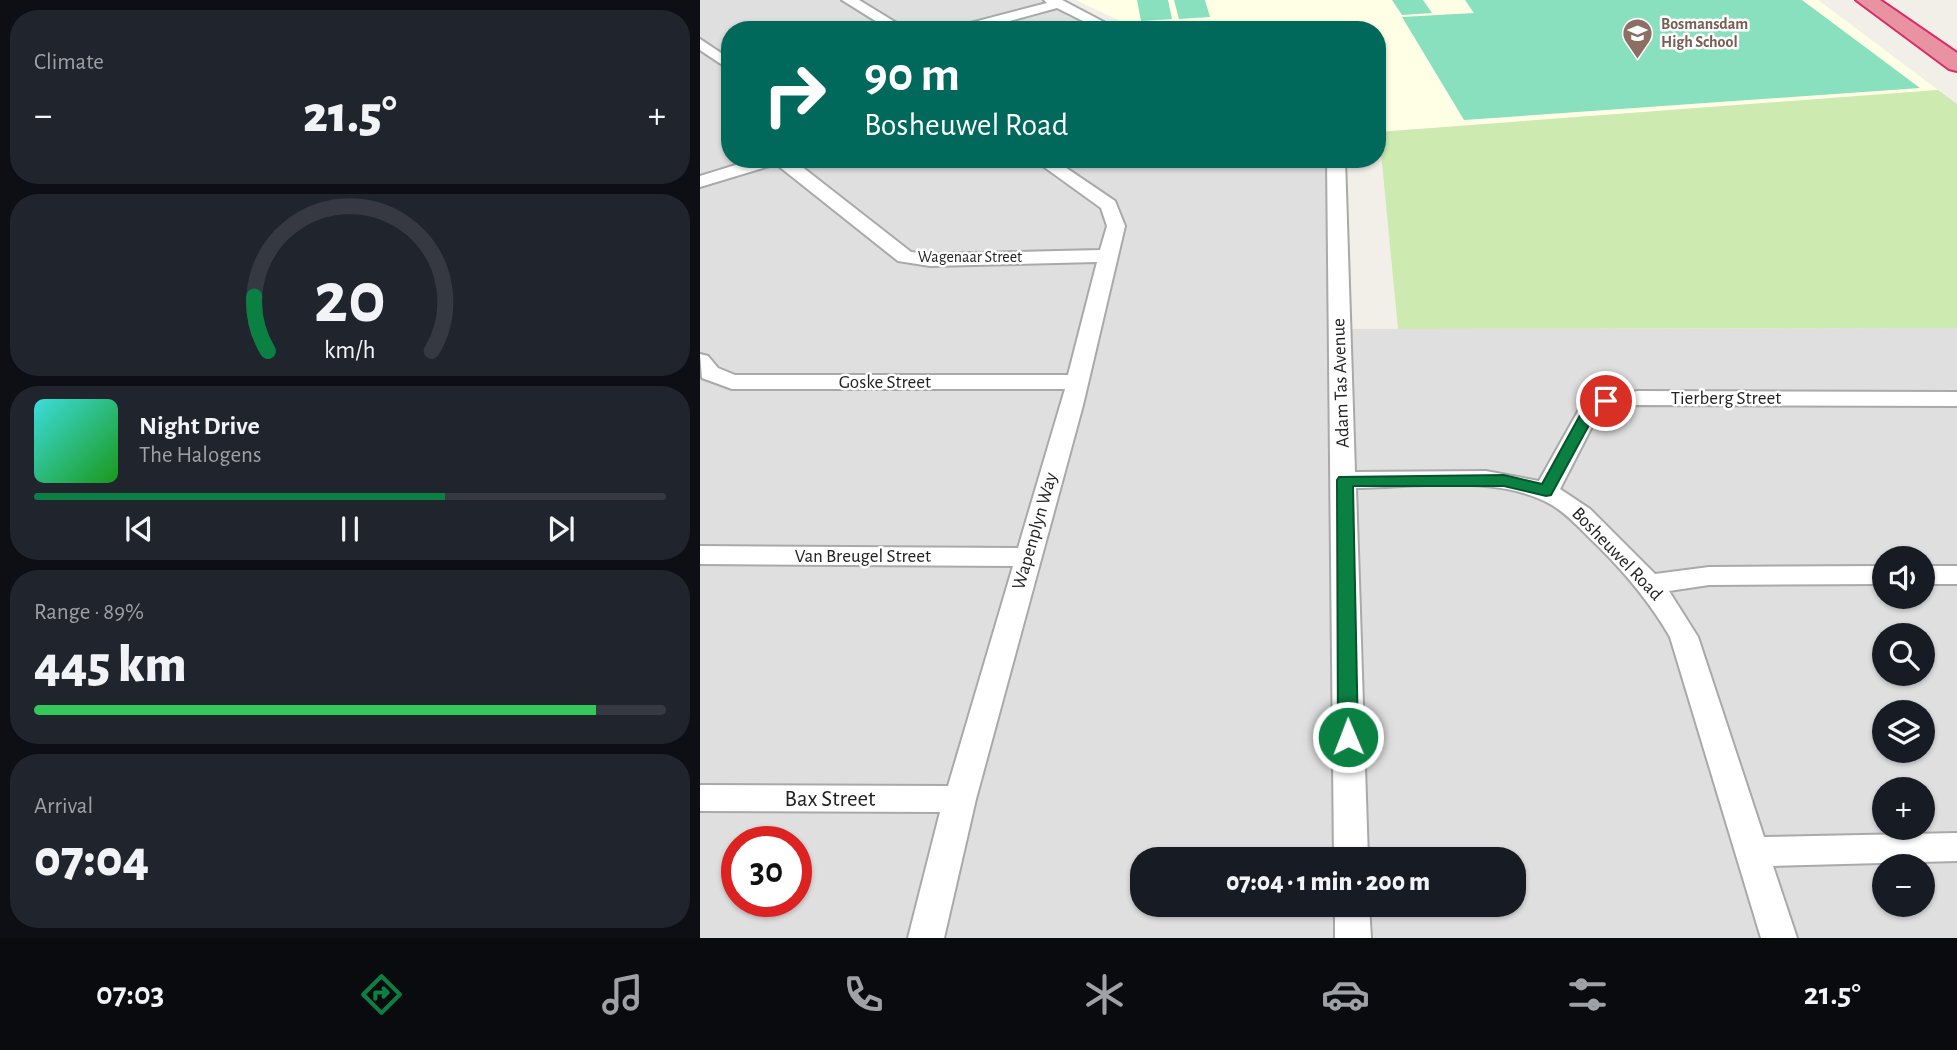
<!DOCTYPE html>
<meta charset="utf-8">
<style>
:root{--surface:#171b24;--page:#20242c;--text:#f1f3f6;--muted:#9ea1a6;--line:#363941;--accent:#0b8043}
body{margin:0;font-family:"Alegreya Sans",sans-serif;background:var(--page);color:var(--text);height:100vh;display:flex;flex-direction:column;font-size:26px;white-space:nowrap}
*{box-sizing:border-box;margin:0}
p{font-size:23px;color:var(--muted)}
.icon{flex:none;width:38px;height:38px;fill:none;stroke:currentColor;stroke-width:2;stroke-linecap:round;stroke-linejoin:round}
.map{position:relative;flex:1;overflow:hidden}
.sheet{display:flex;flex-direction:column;gap:10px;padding:10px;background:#0d0f14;width:700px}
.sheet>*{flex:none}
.hud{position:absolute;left:21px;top:21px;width:665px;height:147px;border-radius:28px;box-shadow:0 2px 5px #0004;background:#00695c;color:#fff;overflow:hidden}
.buttons{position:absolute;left:1172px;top:546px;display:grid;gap:14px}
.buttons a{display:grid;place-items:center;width:63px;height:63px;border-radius:50%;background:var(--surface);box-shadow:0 2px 5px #0004;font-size:35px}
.speed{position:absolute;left:21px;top:826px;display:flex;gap:14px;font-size:35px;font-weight:700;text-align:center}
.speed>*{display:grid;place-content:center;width:91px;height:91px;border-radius:50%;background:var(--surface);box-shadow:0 2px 5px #0004;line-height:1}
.speed .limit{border:10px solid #d22;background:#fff;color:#111}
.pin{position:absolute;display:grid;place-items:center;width:60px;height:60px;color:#fff;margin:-30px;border:4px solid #fff;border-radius:50%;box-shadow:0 2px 7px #0007}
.me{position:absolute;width:77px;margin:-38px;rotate:359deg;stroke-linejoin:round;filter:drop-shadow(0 0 5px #0008)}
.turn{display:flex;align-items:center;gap:24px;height:147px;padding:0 28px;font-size:32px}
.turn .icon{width:91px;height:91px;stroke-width:2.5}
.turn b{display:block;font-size:49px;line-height:60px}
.big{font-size:52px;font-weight:800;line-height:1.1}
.sheet .card{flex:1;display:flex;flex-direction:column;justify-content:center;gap:10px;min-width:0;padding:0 24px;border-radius:28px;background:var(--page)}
.sheet .dial{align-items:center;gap:0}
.dial svg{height:182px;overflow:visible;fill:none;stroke:var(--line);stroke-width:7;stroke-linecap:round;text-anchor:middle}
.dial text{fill:var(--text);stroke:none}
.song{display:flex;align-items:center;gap:21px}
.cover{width:84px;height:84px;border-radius:10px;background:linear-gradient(135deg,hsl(180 70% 55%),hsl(120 70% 35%))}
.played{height:7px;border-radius:4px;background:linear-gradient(90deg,var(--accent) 65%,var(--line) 65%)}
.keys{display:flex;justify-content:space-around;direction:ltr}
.heat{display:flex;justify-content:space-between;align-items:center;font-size:38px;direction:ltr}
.charge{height:10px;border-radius:5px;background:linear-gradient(90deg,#34c759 89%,var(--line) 0)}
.trip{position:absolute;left:430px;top:847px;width:396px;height:70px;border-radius:28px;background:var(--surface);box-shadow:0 2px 5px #0004;font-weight:800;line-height:70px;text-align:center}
.menu{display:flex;height:112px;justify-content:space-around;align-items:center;background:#090b0e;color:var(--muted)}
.menu .icon{width:49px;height:49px}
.menu .selected{color:var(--accent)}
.menu b{font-size:32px;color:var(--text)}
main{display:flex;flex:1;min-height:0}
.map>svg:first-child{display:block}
.residential{fill:#e0dfdf;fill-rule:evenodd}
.education{fill:#ffffe5}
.grass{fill:#cdebb0}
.pitch{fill:#88e0be}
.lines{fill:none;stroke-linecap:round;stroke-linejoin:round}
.minor-casing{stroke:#a9a9a9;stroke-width:4}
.motorway-casing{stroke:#dc2a67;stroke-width:4}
.minor{fill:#fff;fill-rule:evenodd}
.motorway{fill:#e892a2;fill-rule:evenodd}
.route{fill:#0b8043;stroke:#07532c;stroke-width:2}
.labels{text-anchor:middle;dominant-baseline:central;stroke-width:5;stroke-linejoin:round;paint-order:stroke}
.far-education-label{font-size:16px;font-weight:bold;fill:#785e54;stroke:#fff;text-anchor:start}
.far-street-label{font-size:16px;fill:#222;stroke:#fff}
.street-label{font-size:19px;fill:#222;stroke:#fff}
.near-street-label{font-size:23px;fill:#222;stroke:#fff}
</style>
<main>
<section class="sheet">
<div class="card"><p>Climate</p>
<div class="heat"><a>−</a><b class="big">21.5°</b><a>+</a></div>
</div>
<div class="card dial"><svg viewBox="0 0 100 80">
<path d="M14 69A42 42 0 1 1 86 69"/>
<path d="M14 69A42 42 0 0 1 8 45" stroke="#0b8043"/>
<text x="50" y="56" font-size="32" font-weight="700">20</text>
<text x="50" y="72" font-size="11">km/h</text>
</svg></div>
<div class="card">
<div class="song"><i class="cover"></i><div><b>Night Drive</b><p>The Halogens</p></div></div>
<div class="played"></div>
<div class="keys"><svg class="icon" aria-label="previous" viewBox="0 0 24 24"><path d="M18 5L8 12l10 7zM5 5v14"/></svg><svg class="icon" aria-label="pause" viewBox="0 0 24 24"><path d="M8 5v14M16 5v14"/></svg><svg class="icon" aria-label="next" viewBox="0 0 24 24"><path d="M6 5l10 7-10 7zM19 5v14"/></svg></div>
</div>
<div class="card"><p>Range · 89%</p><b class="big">445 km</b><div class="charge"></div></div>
<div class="card"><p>Arrival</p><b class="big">07:04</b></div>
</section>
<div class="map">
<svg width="1257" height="938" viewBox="0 0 1257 938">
<rect width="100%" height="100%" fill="#f2efe9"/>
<!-- residential -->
<path class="residential" d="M0 0H352L414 30H30V159H637L641 329 1257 328V938H0ZM1185 558H1223V597H1185ZM1185 635H1223V674H1185ZM1185 712H1223V751H1185ZM1185 789H1223V828H1185ZM37 842H96V901H37ZM443 859H814V905H443ZM1185 866H1223V905H1185Z"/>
<!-- education -->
<path class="education" d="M376 0H1118L1238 90 677 132V30H439Z"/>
<!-- grass -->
<path class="grass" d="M1238 90 1257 104V328L698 329 679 132Z"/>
<!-- pitch -->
<path class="pitch" d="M437 0H468L472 19 441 21Z
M474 0H505L510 17 479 19Z
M692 0H723L732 13 702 15Z
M765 0H1102L1220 88 764 120 702 17 774 13Z"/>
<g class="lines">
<defs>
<path id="minor" d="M142 0H159L208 30H190Z
M344 0H362L419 30H401L357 8 277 30H253L255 27 347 3Z
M0 39 30 59V70L0 50Z
M55 159H92L211 252 230 254 400 250 407 226 401 208 333 159H353L415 201 425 226 383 405 276 799 244 938H208L240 812 0 811V785L248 786 313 566 0 564V546L318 548 365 389H32L2 378 0 354 8 356 18 368 35 375H368L397 262 230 266 198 261 76 164 0 187V176Z
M627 159H645L655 472 786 471 839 481 881 406 898 396 938 391 1257 392V406L938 405 912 407 898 415 860 489 890 509 955 574 1009 567 1185 566V584L1009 585 969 591 998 637 1064 837 1257 833V861L1073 866 1097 938H1061L970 637C951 604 927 575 900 548 885 534 870 516 852 505 799 474 715 487 656 488L668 859H634Z
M1223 566H1257V584H1223Z
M635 905H669L671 938H635Z"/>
<path id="motorway" d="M1156 0H1180L1257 53V71L1249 69Z"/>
</defs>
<!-- minor casing -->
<use href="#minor" class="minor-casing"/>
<!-- motorway casing -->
<use href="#motorway" class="motorway-casing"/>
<!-- minor -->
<use href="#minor" class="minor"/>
<!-- motorway -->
<use href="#motorway" class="motorway"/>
</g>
<!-- route -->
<path class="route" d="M906 396 914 401 895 414 851 495 846 496 804 486H653L658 737 655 742 648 745 641 742 638 737 637 480 639 477 804 475 842 484 884 408Z"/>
<!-- icons -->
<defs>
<symbol id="school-pin" viewBox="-11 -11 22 30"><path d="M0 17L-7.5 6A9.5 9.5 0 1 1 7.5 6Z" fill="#8d6e63" stroke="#fff"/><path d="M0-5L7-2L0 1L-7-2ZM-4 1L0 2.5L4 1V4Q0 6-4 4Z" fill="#fff"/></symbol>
</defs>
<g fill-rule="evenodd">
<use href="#school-pin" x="920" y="16" width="35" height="47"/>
</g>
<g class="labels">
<!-- far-education labels -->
<g class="far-education-label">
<text x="961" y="24">Bosmansdam<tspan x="961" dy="18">High School</tspan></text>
</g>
<!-- far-street labels -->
<g class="far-street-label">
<text x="270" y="257">Wagenaar Street</text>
</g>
<!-- street labels -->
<g class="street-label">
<text x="185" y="382">Goske Street</text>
<text transform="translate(641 383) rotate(-92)">Adam Tas Avenue</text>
<text x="1026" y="398">Tierberg Street</text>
<text transform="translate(335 531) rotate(-74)">Wapenplyn Way</text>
<text transform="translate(917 554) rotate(46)">Bosheuwel Road</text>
<text x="163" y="556">Van Breugel Street</text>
</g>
<!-- near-street labels -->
<g class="near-street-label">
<text x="130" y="799">Bax Street</text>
</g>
</g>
</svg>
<div class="buttons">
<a><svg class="icon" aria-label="sound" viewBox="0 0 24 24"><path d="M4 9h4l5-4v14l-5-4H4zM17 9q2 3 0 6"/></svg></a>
<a><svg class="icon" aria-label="search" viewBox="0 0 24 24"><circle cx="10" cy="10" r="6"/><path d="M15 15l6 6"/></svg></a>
<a><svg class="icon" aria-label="layers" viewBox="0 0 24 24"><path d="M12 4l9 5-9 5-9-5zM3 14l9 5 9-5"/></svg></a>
<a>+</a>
<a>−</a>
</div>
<div class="speed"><div class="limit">30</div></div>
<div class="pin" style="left:906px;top:401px;background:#d93025"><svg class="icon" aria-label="arrive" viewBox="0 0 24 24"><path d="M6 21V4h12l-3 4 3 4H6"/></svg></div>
<svg class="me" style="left:648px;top:737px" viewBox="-20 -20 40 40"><circle r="17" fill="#0b8043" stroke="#fff" stroke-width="3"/><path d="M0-11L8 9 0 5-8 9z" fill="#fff"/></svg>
<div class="trip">07:04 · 1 min · 200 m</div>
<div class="hud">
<div class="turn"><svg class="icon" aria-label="right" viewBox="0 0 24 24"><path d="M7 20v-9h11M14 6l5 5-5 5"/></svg><div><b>90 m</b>Bosheuwel Road</div></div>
</div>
</div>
</main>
<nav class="menu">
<b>07:03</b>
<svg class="icon selected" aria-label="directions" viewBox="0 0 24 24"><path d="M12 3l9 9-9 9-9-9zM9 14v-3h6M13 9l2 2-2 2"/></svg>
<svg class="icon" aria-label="music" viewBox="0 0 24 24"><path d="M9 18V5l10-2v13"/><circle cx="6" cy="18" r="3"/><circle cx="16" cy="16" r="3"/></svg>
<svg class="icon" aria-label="phone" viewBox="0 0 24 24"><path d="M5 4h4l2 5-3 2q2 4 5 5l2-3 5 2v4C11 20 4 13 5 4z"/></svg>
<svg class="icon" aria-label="climate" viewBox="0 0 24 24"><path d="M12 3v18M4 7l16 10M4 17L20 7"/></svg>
<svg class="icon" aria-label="car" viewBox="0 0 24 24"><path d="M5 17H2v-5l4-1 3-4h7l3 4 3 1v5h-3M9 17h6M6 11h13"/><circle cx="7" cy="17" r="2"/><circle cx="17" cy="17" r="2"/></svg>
<svg class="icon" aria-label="filters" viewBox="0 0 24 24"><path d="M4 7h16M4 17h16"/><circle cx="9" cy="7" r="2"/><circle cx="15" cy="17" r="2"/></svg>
<b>21.5°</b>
</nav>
